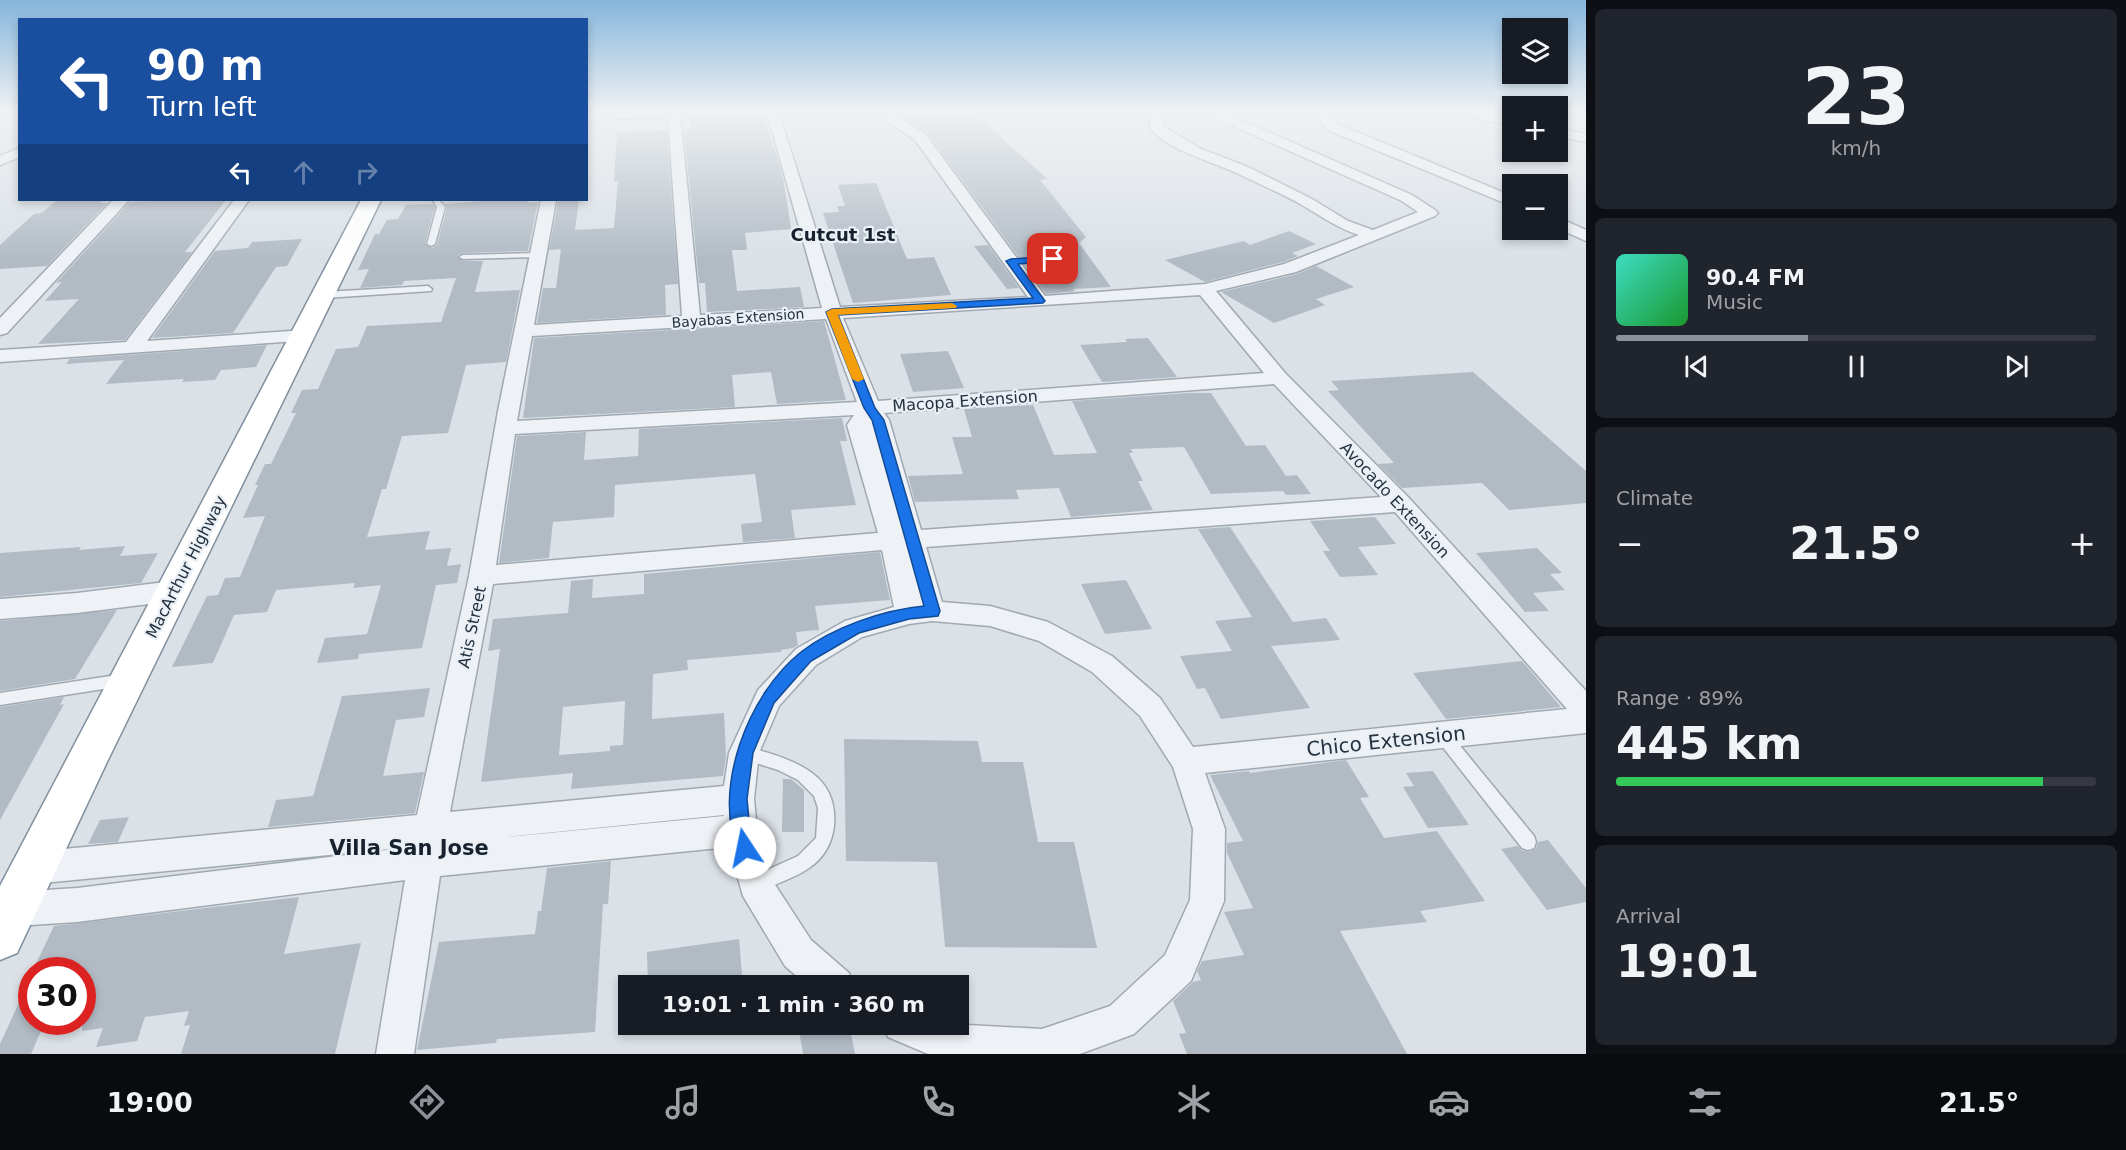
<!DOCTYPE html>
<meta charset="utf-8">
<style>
:root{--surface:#171b24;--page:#20242c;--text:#f1f3f6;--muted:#9ea1a6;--line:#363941;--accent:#8c9099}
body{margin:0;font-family:"DejaVu Sans",sans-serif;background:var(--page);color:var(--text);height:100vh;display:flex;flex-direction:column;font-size:22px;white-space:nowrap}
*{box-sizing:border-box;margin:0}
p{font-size:20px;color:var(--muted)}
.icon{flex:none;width:33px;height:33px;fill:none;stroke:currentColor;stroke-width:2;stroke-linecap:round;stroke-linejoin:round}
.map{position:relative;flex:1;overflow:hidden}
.drawer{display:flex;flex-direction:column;gap:9px;padding:9px;background:#0d0f14;width:540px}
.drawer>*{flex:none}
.guide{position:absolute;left:18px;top:18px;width:570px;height:183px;border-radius:0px;box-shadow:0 3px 9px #0003;background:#1a4fa0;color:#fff;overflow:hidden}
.fabs{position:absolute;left:1502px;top:18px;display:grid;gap:12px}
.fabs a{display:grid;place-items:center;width:66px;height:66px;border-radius:0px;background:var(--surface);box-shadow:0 3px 9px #0003;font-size:30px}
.speed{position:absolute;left:18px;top:957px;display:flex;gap:12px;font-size:30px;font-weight:700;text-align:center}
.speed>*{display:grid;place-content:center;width:78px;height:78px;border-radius:50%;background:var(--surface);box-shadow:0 3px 9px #0003;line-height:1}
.speed .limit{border:9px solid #d22;background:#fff;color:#111}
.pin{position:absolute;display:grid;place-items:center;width:51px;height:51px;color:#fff;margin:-26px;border-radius:12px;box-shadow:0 3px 9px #0006}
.me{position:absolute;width:66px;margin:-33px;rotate:349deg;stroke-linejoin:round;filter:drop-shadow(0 0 4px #0008)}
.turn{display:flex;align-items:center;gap:21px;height:126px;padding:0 30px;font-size:27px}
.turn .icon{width:78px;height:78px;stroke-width:2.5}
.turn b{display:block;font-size:42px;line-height:51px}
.lanes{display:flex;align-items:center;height:57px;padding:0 30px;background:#0003;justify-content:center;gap:30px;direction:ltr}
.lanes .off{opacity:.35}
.big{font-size:45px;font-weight:700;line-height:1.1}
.drawer .widget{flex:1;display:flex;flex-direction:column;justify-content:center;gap:9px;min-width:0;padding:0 21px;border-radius:9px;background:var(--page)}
.drawer .dial{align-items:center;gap:0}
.dial b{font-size:78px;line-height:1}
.song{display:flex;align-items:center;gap:18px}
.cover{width:72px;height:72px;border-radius:9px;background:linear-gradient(135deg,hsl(170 70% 55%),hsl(130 70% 35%))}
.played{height:6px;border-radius:3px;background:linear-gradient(90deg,var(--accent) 40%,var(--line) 40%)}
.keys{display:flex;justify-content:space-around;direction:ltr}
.heat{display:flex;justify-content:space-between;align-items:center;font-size:33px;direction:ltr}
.charge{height:9px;border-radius:4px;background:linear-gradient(90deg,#34c759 89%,var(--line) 0)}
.trip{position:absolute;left:618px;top:975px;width:351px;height:60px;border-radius:0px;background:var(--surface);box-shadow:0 3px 9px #0003;font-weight:700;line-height:60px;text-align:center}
.tabs{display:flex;height:96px;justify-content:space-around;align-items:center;background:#090b0e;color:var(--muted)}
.tabs .icon{width:42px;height:42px}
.tabs .current{color:var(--accent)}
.tabs b{font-size:27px;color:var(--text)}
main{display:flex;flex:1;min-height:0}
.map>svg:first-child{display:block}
.building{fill:#b2bbc4;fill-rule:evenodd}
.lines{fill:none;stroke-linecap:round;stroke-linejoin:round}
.service-casing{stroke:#a0a9b1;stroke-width:3}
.minor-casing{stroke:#a0a9b1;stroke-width:3}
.trunk-casing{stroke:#81919f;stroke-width:3}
.service{fill:#eef1f5;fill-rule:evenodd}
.minor{fill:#eef1f5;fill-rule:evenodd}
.trunk{fill:#fff;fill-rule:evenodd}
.route{fill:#1a73e8;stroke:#114b97;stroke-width:1.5}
.slow{fill:#f59e0b}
.labels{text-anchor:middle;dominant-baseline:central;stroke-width:4.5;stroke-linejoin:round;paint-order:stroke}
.far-street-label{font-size:14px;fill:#24313e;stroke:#eaf0f5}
.street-label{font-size:16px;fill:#24313e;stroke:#eaf0f5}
.far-district-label{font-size:18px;font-weight:bold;fill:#17222e;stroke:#eaf0f5}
.near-street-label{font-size:20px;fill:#24313e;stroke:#eaf0f5}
.near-neighbourhood-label{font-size:21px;font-weight:bold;fill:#17222e;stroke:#eaf0f5}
</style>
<main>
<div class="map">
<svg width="1586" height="1054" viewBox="0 0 1586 1054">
<rect width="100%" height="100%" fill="#dbe1e7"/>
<!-- building -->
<path class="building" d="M894 113H970L981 119 1047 179 1040 180 1086 237 1079 243 1111 287 1073 289 1075 291 1046 294 1025 265 1056 263 1059 258 1053 255 1018 256 927 133Z
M757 114 759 118 764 117 777 157 784 183 791 229 745 233 747 250H732L737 291 800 287 804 307 707 312 705 283H699L684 129 691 128 690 117Z
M667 130 678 284 665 285 666 315 537 323 543 288H556L561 249 549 250 558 201 579 200 575 230 614 228 618 181 614 182 617 132Z
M876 183 907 259 934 257 951 295 853 303 823 213 839 212 837 206H845L838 185Z
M57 200H104L100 203H107L47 266 0 269V245L34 214 42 213Z
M165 200H226L185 252H192L125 340 38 344 79 299 45 301 62 282 56 283 130 202Z
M480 200H529L528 203 538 202 528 251 463 253 457 256 463 261H483L475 292 520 290 506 362 466 365 448 433 402 436 386 489H382L367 537 430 531 425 550 451 548 447 566 461 564 457 583 436 585 422 648 359 654 358 659 317 663 325 638 367 634 381 585 353 588 355 583 276 590 267 612 234 615 213 663 172 667 207 596 218 595 225 578 240 577 265 516 243 518 258 485H255L265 464H271L296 413H291L302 390 318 389 336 349 358 347 367 326 441 322 456 278 404 281 402 285 360 288 369 269 358 270 375 234H379L387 220 398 219 406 205 433 204 435 207 425 243 432 248 437 245 447 208 445 204 480 201Z
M1289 231 1316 244 1292 253 1298 256 1283 262 1205 282 1165 260 1244 241 1250 245Z
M302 239 287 266 276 267 233 333 152 338 215 251 248 248 252 242Z
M988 245 1019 288 1007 289 974 246Z
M1316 266 1354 287 1316 299 1325 305 1274 323 1221 292 1297 274Z
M824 321 846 400 777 404 771 372 732 375 735 407 523 418 534 338Z
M1148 338 1177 377 1102 382 1080 345 1127 342 1125 339Z
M267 345 256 367 221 370 215 380 182 382 184 379 106 384 124 360 66 364 70 359Z
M948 351 964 388 913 392 900 354Z
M1473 372 1586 471V503L1509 510 1482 483 1402 488 1378 464 1394 463 1328 391 1339 390 1331 381Z
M1188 393H1211L1246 446 1265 445 1286 476 1297 475 1311 494 1286 495 1283 491 1211 494 1184 447 1131 449 1133 453H1129L1143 481H1138L1153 510 1071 517 1059 488 1016 490 1019 499 915 502 908 476 963 474 952 437H972L964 409 1033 405 1054 455 1097 453 1072 401Z
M842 418 847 441H840L856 505 791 510 795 538 743 542 741 524 762 522 755 474 615 485 614 517 553 522 549 558 499 563 517 436 586 432 584 460 638 456 639 429Z
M1375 517 1396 544 1358 547 1378 575 1340 577 1323 551H1330L1310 521Z
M1230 527 1293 622 1326 618 1340 640 1271 646 1310 708 1221 719 1205 688 1197 689 1180 656 1232 651 1215 621 1252 617 1198 529Z
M125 546 120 556 158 553 141 583 0 597V553L81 547 79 550Z
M1537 548 1562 573 1550 574 1565 590 1533 593 1549 611 1525 612 1476 553Z
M880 552 890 600 815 606 819 630 796 632 798 645 793 648 781 650V652L687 660 688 670 653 674 652 719 724 713 726 757 723 776 571 789 573 773 481 782 500 649 488 651 493 619 568 613 571 581 593 579 592 598 644 594V574ZM625 701 623 745 610 746V751L559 755 563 707Z
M1126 580 1152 629 1105 634 1081 584Z
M117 610 75 679 0 691V621Z
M1522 661 1561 707 1446 719 1413 673Z
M430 688 424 717 396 720 383 776 424 772 415 813 268 827 276 800 313 796 342 696Z
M64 697 60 705 64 704 0 820V707Z
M844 739 978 741 982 762H1023L1038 842H1074L1097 948 945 947 937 862 846 861Z
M1346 760 1369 797 1360 798 1384 838 1437 831 1485 901 1420 911 1427 922 1340 931 1407 1054H1187L1179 1034 1186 1033 1173 1001 1193 982 1201 980 1197 971 1202 961 1244 955 1224 912 1253 908 1227 853V843L1243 841 1210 775 1249 771 1250 773Z
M1433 771 1469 825 1428 828 1403 787 1414 786 1406 773Z
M783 779H791L804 790V832H782Z
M129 817 118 842 88 844 100 820Z
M1548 840 1586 888V902L1547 910 1501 849 1518 846 1521 850 1529 852 1536 849 1538 842Z
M611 861 608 904H603L595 1032 497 1039 496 1043 417 1050 439 942 535 934 538 911H541L547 868Z
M299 897 284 954 361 943 335 1054H181L190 1025 184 1026 189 1011 145 1017 137 1041 96 1047 103 1028 82 1031V970H33L54 926Z
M739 939 743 986H648L647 952Z
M32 974V1022H45L31 1054H0V1044Z
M798 1024H849L855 1054H803Z"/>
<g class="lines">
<defs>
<path id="service" d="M433 200H439L445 207 435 244 431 246 427 244 437 207Z
M538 253 542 255 541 257 463 259 459 257 463 255Z
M1053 257 1057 259 1056 261 1011 264 1007 261 1011 258Z
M428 286 432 289 431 291 325 298 321 295 325 292Z
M123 674 128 676 130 680 128 684 123 686 0 705V693Z
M1443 729 1448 731 1534 836 1536 842 1534 848 1528 850 1522 848 1438 741 1436 736 1438 731Z
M745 746C788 759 839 770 834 826 832 843 824 858 809 868 795 878 771 886 755 892L749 890 747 884 749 878 798 856 816 838 818 808 814 796 798 780 778 770 740 758 737 753 740 748Z"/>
<path id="minor" d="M586 113H680L700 315 822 308 767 113H779L840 307 1028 297 915 140 875 113H890L925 134 1045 296 1205 284 1284 264 1359 235C1337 228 1321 216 1302 205 1283 194 1263 186 1243 176 1215 161 1170 153 1149 127L1154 113H1166L1163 126 1201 149 1248 167 1312 199 1348 221 1373 230 1418 212 1402 201 1211 116 1209 113H1225L1412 195 1435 210 1438 213 1435 216 1296 272 1216 291 1286 374 1409 498 1586 691V733L1205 773 1225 829 1224 901 1191 981 1134 1034 1080 1054H928L888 1037 882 1024H949L1042 1029 1110 1006 1165 955 1190 900 1193 829 1173 767 1140 716 1092 672 1039 641 990 626 932 621 909 624 862 637 816 665 779 706 759 753 754 799 757 830 770 877 811 940 849 973 854 986H808L785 966 743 896 729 847 440 876 414 1054H376L405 880 77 922 0 927V893L77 888 411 847 33 884 21 880 16 868 21 856 33 852 417 815 469 576 498 411 541 200H556L534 325 682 316 668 117 586 120ZM1200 295 1264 373 878 401 843 318ZM826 319 857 402 517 421 532 336ZM1274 384 1381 497 921 530 889 420 884 413ZM854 415 847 425 878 533 496 565 515 434ZM1395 512 1567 709 1193 747 1160 698 1112 656 1048 622 990 606 942 602 926 547ZM882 550 894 607 845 621 796 649 758 690 729 753 724 786 450 812 493 584ZM724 815V816L447 843Z
M1320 113H1332V118L1340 125 1512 196V206L1330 131 1319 119Z
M1462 113H1486L1512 118V126L1464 116Z
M1557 128 1586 134V142L1557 136Z
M20 148V157L0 165V156Z
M113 200H129L7 333 0 335V318Z
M234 200H249L147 341 305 330 312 332 314 336 312 340 0 362V350L126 342Z
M1557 217 1586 230V241L1557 228Z
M173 581 182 584 186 591 182 598 173 601 77 613 0 619V599L77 593Z"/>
<path id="trunk" d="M361 200H381L106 764 17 953 0 960V886Z"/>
</defs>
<!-- service casing -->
<use href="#service" class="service-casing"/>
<!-- minor casing -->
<use href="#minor" class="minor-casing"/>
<!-- trunk casing -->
<use href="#trunk" class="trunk-casing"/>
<!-- service -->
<use href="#service" class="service"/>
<!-- minor -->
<use href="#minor" class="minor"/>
<!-- trunk -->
<use href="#trunk" class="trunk"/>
</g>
<!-- sky -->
<linearGradient id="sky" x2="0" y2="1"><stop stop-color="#85b5dc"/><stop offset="0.43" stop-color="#eff2f4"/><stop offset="1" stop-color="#eff2f4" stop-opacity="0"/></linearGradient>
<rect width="1586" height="260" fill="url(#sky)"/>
<!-- route -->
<path class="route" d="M1053 256 1058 259 1056 261 1018 264 1045 301 1043 303 838 315 875 408 884 420 940 611 938 616 909 619 859 633 811 661 774 703 753 753 747 799 750 830 755 848 752 854 745 857 739 854C711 790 748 694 801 652 833 627 883 610 924 606L872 420 864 408 826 312 832 309 1033 298 1006 261 1011 259Z"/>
<!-- slow -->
<path class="slow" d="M952 303 957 306 956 308 838 315 864 379 858 382 852 379 826 312 832 309Z"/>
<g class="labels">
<!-- far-street labels -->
<g class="far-street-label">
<text transform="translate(738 318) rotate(-4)">Bayabas Extension</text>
</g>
<!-- street labels -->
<g class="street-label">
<text transform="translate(965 401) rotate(-4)">Macopa Extension</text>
<text transform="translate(1395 500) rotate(47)">Avocado Extension</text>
<text transform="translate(186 567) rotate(-63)">MacArthur Highway</text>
<text transform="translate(472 627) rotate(-78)">Atis Street</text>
</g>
<!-- far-district labels -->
<g class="far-district-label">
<text x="843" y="234">Cutcut 1st</text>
</g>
<!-- near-street labels -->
<g class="near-street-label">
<text transform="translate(1386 741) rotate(-6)">Chico Extension</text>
</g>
<!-- near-neighbourhood labels -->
<g class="near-neighbourhood-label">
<text x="409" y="848">Villa San Jose</text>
</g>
</g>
</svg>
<div class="fabs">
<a><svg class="icon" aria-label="layers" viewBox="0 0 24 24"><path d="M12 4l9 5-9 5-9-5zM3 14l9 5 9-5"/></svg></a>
<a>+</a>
<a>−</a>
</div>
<div class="speed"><div class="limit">30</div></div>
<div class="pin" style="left:1053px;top:259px;background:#d93025"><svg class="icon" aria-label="arrive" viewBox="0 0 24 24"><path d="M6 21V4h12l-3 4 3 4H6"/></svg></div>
<svg class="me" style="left:745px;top:848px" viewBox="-20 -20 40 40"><circle r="19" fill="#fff"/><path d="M0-13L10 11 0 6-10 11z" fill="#1a73e8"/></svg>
<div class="trip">19:01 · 1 min · 360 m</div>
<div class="guide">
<div class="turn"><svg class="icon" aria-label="left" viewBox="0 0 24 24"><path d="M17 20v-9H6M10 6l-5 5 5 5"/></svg><div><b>90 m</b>Turn left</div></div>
<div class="lanes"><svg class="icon" aria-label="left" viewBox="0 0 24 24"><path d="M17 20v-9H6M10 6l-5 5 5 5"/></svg><svg class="icon off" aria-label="ahead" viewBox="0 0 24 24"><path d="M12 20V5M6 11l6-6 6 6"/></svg><svg class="icon off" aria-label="right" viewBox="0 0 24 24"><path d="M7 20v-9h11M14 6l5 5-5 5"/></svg></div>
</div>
</div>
<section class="drawer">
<div class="widget dial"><b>23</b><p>km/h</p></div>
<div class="widget">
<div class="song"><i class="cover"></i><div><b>90.4 FM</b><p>Music</p></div></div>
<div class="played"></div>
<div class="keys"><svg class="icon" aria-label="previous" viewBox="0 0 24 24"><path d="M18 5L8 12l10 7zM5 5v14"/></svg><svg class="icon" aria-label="pause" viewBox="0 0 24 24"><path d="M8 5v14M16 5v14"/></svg><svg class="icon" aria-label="next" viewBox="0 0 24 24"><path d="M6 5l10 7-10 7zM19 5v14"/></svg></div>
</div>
<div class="widget"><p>Climate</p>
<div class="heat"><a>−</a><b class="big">21.5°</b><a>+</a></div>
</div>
<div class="widget"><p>Range · 89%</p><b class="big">445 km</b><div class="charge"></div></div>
<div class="widget"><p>Arrival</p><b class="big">19:01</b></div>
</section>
</main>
<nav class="tabs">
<b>19:00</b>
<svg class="icon current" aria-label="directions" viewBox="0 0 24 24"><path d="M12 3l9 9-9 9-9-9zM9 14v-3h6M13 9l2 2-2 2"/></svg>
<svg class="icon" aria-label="music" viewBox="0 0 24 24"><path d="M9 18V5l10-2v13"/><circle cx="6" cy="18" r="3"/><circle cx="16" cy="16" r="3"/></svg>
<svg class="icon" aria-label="phone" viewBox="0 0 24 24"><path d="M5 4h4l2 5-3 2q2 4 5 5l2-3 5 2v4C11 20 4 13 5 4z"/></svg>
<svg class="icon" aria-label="climate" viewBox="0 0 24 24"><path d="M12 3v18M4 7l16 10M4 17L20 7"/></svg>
<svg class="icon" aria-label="car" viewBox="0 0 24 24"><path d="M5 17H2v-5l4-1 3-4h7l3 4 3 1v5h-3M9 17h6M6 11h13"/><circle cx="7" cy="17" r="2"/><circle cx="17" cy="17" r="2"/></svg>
<svg class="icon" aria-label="filters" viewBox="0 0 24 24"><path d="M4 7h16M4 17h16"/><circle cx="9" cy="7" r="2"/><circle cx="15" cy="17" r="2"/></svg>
<b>21.5°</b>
</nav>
